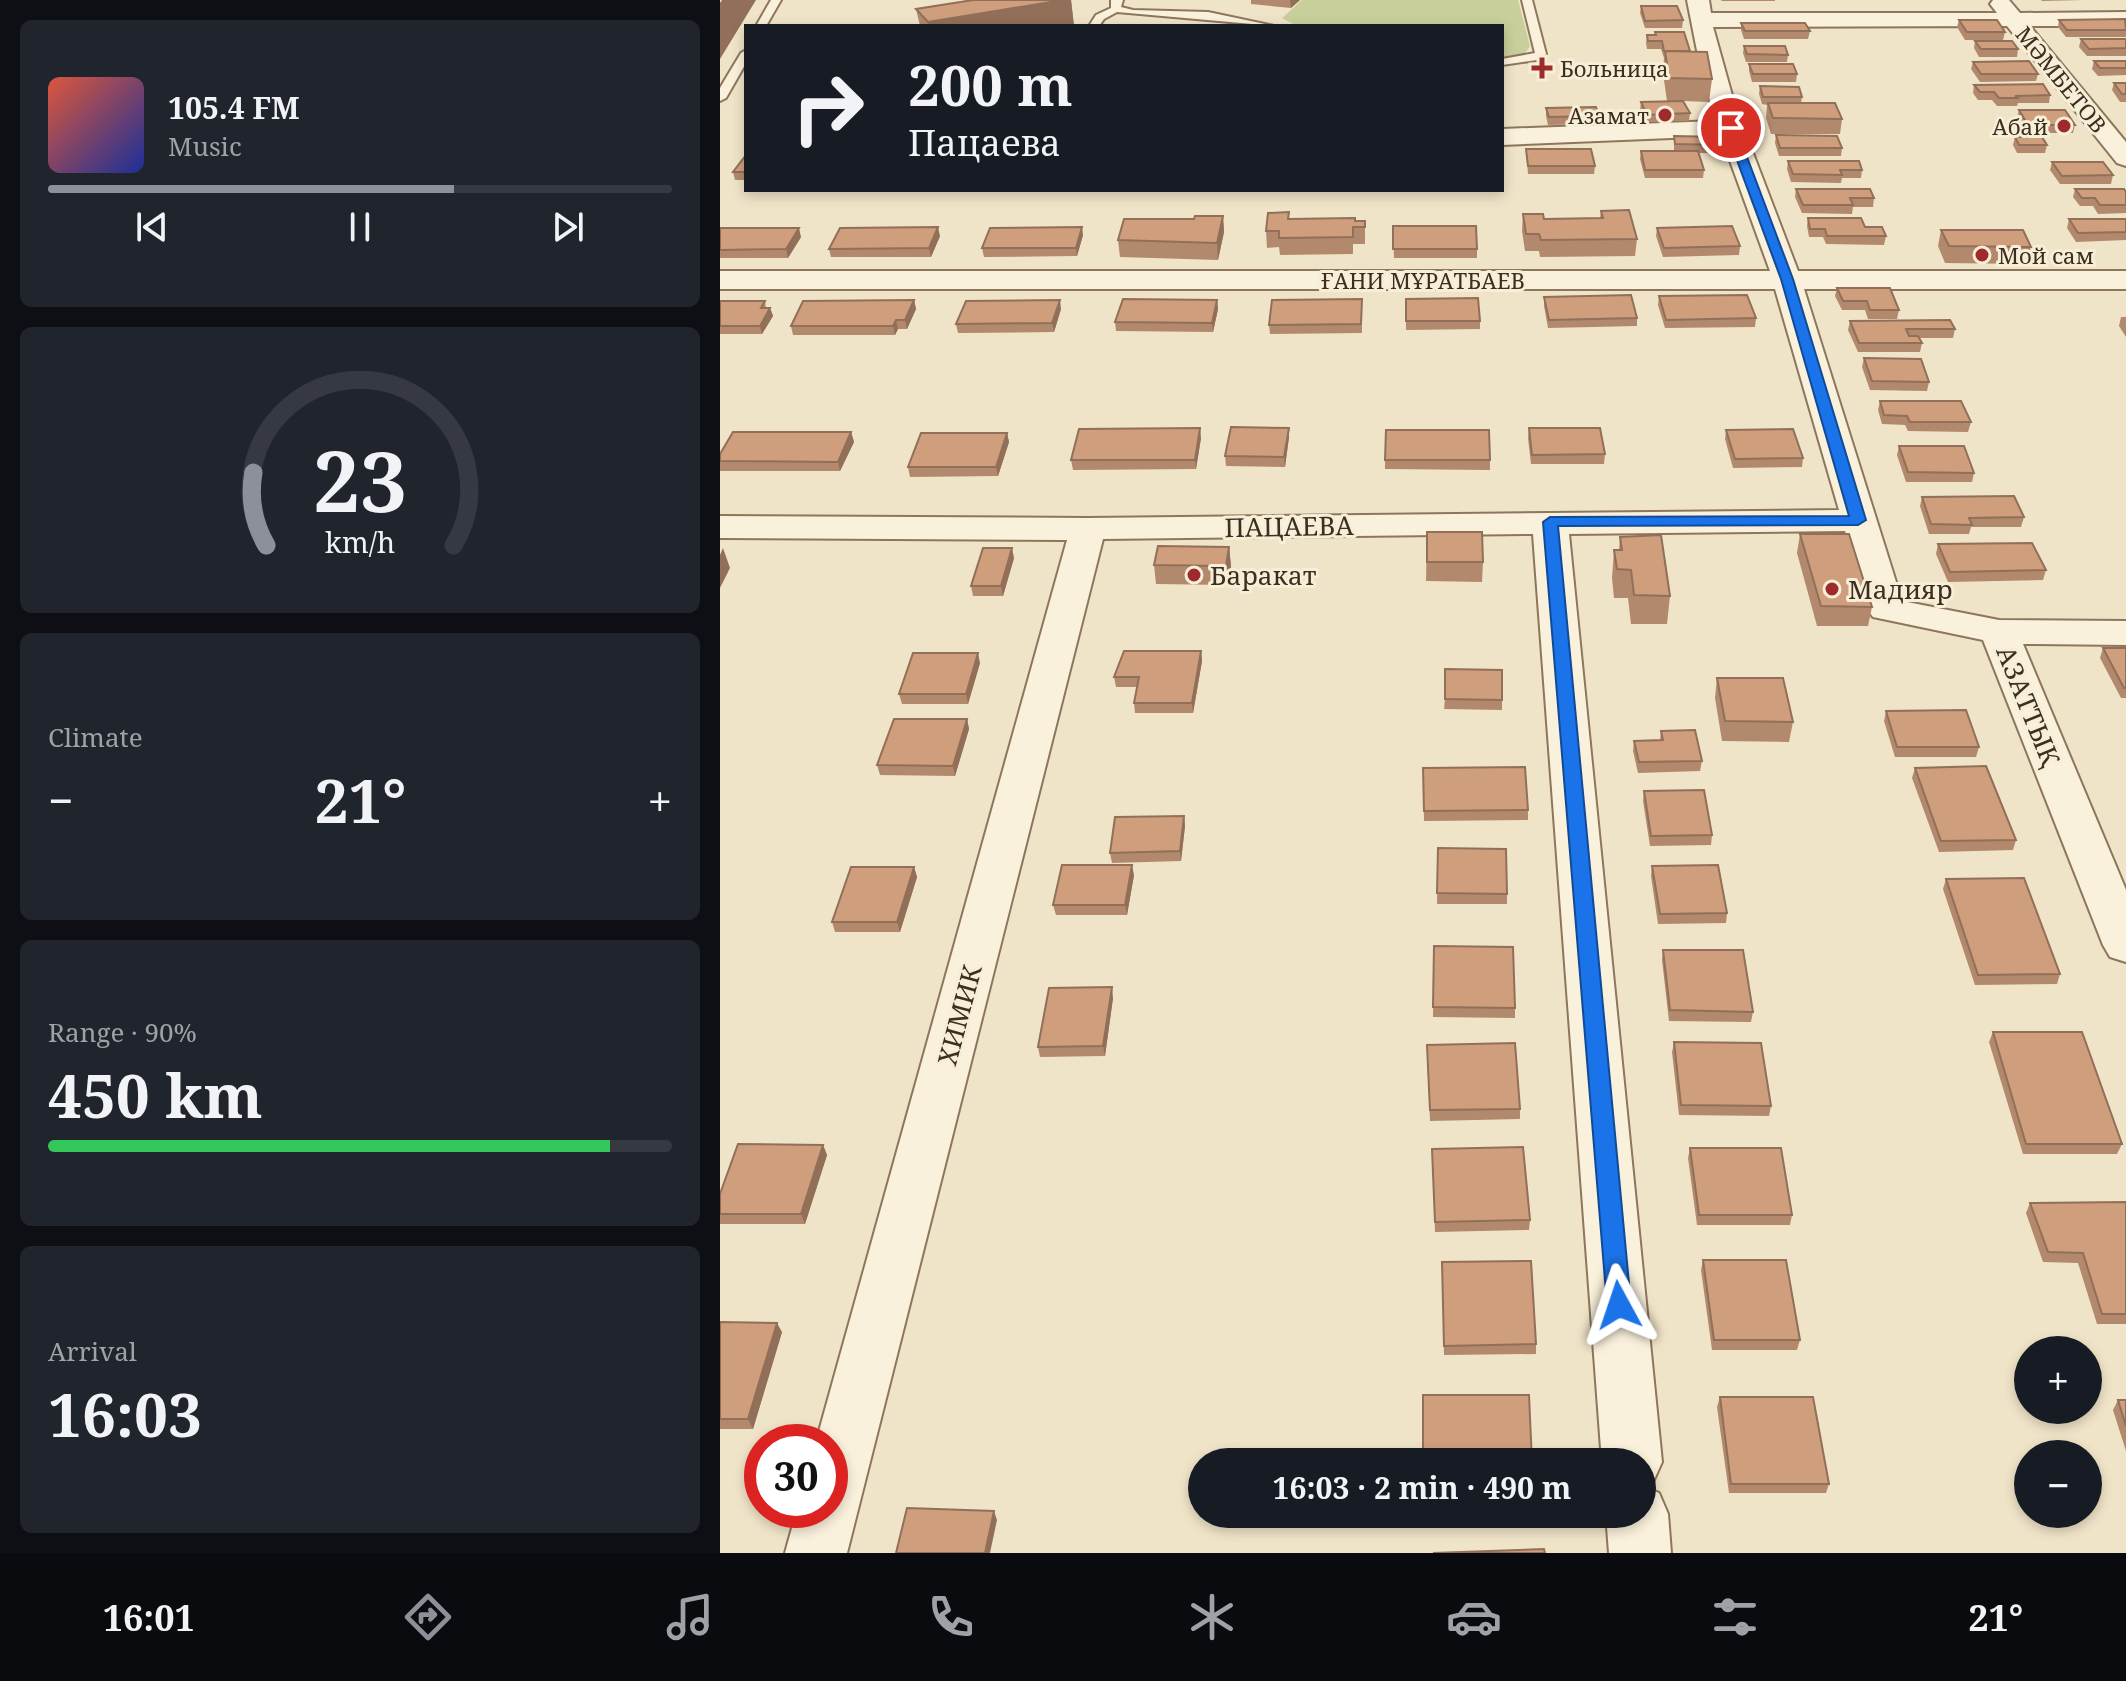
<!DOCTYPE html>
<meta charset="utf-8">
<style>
:root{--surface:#171b24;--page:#20242c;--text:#f1f3f6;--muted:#9ea1a6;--line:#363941;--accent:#8c9099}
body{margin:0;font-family:"Noto Serif",serif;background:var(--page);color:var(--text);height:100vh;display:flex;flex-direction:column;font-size:30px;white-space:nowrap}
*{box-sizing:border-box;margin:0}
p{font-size:26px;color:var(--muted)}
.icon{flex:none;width:44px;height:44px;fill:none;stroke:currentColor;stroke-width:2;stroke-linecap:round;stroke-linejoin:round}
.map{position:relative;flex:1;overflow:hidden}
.details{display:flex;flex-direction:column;gap:20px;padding:20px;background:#0d0f14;width:720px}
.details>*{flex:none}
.hud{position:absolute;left:24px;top:24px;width:760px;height:168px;border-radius:0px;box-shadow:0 4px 12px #0003;background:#171b24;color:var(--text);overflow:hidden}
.fabs{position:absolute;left:1294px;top:1336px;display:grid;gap:16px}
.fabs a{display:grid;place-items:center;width:88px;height:88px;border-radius:50%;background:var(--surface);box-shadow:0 4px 12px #0003;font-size:40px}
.speed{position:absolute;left:24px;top:1424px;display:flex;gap:16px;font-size:40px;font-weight:700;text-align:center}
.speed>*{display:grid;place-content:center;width:104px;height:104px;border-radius:50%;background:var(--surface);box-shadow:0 4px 12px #0003;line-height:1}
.speed .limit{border:12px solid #d22;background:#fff;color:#111}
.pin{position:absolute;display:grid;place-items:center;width:68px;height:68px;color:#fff;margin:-34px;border:4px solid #fff;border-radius:50%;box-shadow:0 2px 8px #0007}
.me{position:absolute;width:88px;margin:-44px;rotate:355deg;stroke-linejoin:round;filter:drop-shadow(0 0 6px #0008)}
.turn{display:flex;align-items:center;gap:28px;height:168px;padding:0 32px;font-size:36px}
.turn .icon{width:104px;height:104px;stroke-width:2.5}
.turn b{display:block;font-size:56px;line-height:68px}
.big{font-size:60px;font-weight:700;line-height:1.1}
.details .widget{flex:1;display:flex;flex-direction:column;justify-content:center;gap:12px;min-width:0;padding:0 28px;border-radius:12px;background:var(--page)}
.details .dial{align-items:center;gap:0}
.dial svg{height:208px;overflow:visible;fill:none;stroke:var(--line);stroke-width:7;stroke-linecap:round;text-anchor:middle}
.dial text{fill:var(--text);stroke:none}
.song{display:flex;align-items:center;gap:24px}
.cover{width:96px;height:96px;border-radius:12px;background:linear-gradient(135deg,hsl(10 70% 55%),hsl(230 70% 35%))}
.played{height:8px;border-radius:4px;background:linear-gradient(90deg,var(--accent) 65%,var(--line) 65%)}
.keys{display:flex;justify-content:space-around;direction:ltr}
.heat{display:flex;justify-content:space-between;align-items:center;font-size:44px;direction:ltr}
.charge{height:12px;border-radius:6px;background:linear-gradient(90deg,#34c759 90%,var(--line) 0)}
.trip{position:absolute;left:468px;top:1448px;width:468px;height:80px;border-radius:40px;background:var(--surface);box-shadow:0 4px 12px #0003;font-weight:700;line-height:80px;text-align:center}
.menu{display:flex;height:128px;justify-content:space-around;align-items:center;background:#090b0e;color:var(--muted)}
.menu .icon{width:56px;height:56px}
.menu .current{color:var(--accent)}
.menu b{font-size:36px;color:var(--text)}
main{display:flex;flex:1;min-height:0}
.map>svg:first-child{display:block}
.green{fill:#c9cf9b}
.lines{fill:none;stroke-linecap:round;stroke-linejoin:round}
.service-casing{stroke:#8d765c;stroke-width:4}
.minor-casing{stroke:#8d765c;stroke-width:4}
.service{fill:#faf1dc;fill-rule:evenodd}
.minor{fill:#faf1dc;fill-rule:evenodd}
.wall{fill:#b2896c}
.shaded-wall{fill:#916f58}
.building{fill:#cf9f7d;stroke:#916f58;stroke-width:2}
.route{fill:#1a73e8;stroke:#114b97;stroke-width:2}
.poi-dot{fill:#9e2a2b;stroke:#f7eed8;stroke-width:3}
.labels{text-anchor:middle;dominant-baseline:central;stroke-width:6;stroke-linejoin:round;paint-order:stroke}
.far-poi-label{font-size:22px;fill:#3d2e20;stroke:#f7eed8;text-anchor:start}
.far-street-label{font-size:22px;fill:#3d2e20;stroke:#f7eed8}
.street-label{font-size:26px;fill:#3d2e20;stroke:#f7eed8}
.poi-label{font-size:26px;fill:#3d2e20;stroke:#f7eed8;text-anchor:start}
</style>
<main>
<section class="details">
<div class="widget">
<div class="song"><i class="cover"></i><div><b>105.4 FM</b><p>Music</p></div></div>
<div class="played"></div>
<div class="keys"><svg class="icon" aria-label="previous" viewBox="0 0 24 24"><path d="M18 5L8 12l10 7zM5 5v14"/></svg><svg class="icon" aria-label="pause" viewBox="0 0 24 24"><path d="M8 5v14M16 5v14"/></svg><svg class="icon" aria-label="next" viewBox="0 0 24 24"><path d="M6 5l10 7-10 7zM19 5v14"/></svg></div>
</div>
<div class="widget dial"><svg viewBox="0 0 100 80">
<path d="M14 69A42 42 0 1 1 86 69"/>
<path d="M14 69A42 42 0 0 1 9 41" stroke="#8c9099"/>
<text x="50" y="56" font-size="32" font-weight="700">23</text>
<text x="50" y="72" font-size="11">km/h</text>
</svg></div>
<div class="widget"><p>Climate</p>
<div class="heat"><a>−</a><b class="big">21°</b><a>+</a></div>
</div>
<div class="widget"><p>Range · 90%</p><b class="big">450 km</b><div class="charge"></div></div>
<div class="widget"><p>Arrival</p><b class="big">16:03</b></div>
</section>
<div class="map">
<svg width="1406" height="1553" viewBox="0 0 1406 1553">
<rect width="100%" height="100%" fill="#f0e4c8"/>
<!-- green -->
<path class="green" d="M582 0H798L810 46 805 53 782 57V26H577L562 18Z"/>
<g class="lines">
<defs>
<path id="service" d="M51 0H61L46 26H36Z
M391 0H403L401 7 413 10 488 12 554 26 397 12 384 19 379 26H369L376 15 391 8Z
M802 0H812L826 54 817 60 782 65V59L815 53Z
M26 50V63L6 98 0 101V88L21 53Z"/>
<path id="minor" d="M967 0H989L991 13H1277L1270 4 1273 0H1289L1300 13 1406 12V26H1310L1406 142V166L1397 163 1287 26 993 27 1015 106 1078 271H1406V289H1084L1182 601 1279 620 1406 621V645L1303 644 1406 890V962L1390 957 1383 945 1263 640 1153 617 1147 609 1125 531 849 534 942 1462 933 1482 923 1486 939 1493 948 1514 951 1553H889L886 1514H922V1462H882L813 534 383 539 127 1553H65L77 1510H110V1442H96L347 540 0 538V516L368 518 1119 510 1055 289H0V271H1050L1001 136 782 145V129L996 121 981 71Z"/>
</defs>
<!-- service casing -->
<use href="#service" class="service-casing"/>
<!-- minor casing -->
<use href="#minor" class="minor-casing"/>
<!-- service -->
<use href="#service" class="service"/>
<!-- minor -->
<use href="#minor" class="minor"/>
</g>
<!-- wall -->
<path class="wall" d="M203 0H351L354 26H200L196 9 250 0Z
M531 0H580L571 8 531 4Z
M1001 0H1055V1H1002Z
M1321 0H1364L1322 1Z
M921 6 963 20 962 28H925L920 13Z
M1239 20 1285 32 1283 40H1245L1237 27Z
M1339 20H1406V37H1346L1338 27Z
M1021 23 1090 31 1088 39H1024L1021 30Z
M935 32 970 52 992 79 989 102 963 101 970 113 969 121 927 122 920 110 921 102 947 101 943 73 944 58 941 49H927L926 43 927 35H935Z
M1361 39H1406V56H1367L1359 47Z
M1255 41 1298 49 1297 57H1259L1254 48Z
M1024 46 1068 55 1067 62H1026L1023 53Z
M1374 61H1406V75L1378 76 1372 69Z
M1253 62 1318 74 1316 81 1260 82 1251 69Z
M1029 64 1077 74 1076 82H1032L1029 71Z
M1394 83H1406V102H1400L1392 90Z
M1254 85 1330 95 1329 103H1298L1297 106H1277L1272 100H1258L1253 93Z
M1040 86 1082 97 1081 103 1122 119 1120 134H1051L1046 118 1047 105 1042 104 1039 94Z
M826 108 879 116 878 124 828 125 826 116Z
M1299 110 1355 125 1353 133H1306L1297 118Z
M1056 135 1122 148 1121 156H1059L1055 143Z
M954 136 1004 145 1003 153H979L984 170 983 178H925L920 159 921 151H954Z
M1295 137 1327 145 1325 153H1297L1293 145Z
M806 149 875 166 874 174H808Z
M26 155V180H15L13 172Z
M1068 161 1142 170 1141 178H1122L1121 183 1071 182 1067 169Z
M1332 162 1393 175 1391 184H1340L1330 170Z
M1076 189 1154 198 1153 207H1133L1132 214 1082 213 1075 197Z
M1355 189 1406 192V213L1378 214 1373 206H1360L1353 197Z
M881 211 917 239 915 256 820 257 819 251H805L802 231 803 214 824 219 880 218Z
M569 212V219L645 221V244H633V254L560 255 559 247 547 248 546 231Z
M503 216 504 232 498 260 400 257 398 240 474 219Z
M1088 218 1145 227 1166 236 1164 245 1106 244 1103 237H1089L1087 226Z
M1349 219H1406V240L1356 242 1347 228Z
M673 226 757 249V258H674Z
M0 228 81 237 68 258H0Z
M937 228 1020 246 1019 255 943 257 936 236Z
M1221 230 1311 247 1307 264 1225 263 1218 246Z
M363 235 357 256 264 257 262 248Z
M220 236 211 257H111L109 249Z
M1117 288 1179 310 1177 319H1148L1145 310H1122L1115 296Z
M939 296 1036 318 1035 327 945 328 938 305Z
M824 297 917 318V326L828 328 824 306Z
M642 299V333L550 334 549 325Z
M686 299 760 321V329L686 330Z
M194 300 196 309 187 329H178L175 335H73L71 326Z
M497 300 498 309 493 332 396 331 395 322Z
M0 301H45L46 308H50L53 316 42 334H0Z
M341 309 334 332 238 333 236 324Z
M1401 317H1406V337L1399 326Z
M1130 321 1235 329 1233 338H1199L1202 343 1200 352H1138L1128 330Z
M1144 358 1209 382 1207 391 1150 390 1142 367Z
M1160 401 1251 422 1248 432 1188 431 1185 425 1162 424 1158 410Z
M569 428V437L565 467 506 466 505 456Z
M809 428 885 454 884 464H811L808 438Z
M1006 430 1083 458 1082 467 1013 468 1005 439Z
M131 432 134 442 120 471H0V454Z
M287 433 289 442 278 476 190 477 188 467Z
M481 438 476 469 353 470 351 460Z
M1179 446 1254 473 1252 482H1186L1177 455Z
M665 460H770V470L665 469Z
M1202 497 1304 517 1301 527H1251L1249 534H1209L1200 506Z
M707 532 763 562 762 582 706 581Z
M1080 534 1152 607 1148 626H1097L1077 553Z
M900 537 950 596 947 624H911L908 598H894L892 578 894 550H899Z
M1218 544 1326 570 1323 580 1228 582 1216 554Z
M509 547 511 566 508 585 436 584 434 565Z
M294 558 283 596H253L251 586Z
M1383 648H1406V698H1401L1380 658Z
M481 651 482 661 473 713H415L414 703 417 687H396L394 677Z
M260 663 248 704H182L179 694Z
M782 670V710L724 709 725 699Z
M997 678 1073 722 1069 742 1002 741 995 698Z
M1166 711 1259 747 1256 757H1175L1164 721Z
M247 719 249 729 235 776 160 775 157 765Z
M941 731 982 761 980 771 918 773 913 751 914 741 940 740Z
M703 768 808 810V820L704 821Z
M1195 768 1296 840 1293 850 1219 852 1192 778Z
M924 791 992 835 991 845 930 846 923 801Z
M464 816 465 826 461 861 392 863 390 853Z
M718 848 787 894V904H717Z
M932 866 1007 913 1006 923 938 924 931 876Z
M194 867 197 877 180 932H115L112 922Z
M414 875 407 915H336L333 905Z
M1226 879 1340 974 1337 984 1255 985 1223 889Z
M714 946 795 1008V1018L713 1017Z
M943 950 1033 1012 1031 1022 949 1021 942 960Z
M393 998 385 1056 320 1057 318 1047Z
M1273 1032 1402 1144 1397 1154H1303L1269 1042Z
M954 1042 1051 1106 1049 1116 959 1115 952 1052Z
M707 1056 800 1109V1119L710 1121Z
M103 1145 107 1155 85 1224H0V1194Z
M970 1148 1072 1215 1070 1225H977L968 1158Z
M712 1149 810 1220 809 1230 715 1232Z
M1406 1202V1324H1377L1358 1263 1323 1262 1306 1213 1310 1203Z
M983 1260 1080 1340 1077 1350H992L981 1270Z
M722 1262 816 1344V1354L724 1355Z
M0 1322 62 1332 33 1429H0Z
M1000 1397 1109 1484 1106 1493H1009L997 1407Z
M1398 1400H1406V1451L1393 1410Z"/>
<!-- shaded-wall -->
<path class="shaded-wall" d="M2 0H36L0 59V3Z
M343 0H351L354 26H209L208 22Z
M570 0H580L571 8Z
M503 216 504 232 498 260 497 243Z
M218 227 220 236 211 257 209 248Z
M362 227 363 235 357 256 356 248Z
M79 228 81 237 68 258 66 249Z
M194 300 196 309 187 329 185 320Z
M340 300 341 309 334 332 332 323Z
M497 300 498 309 493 332 492 323Z
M50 308 53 316 42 334 40 326Z
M176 320 178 329 175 335 173 326Z
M480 428 481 438 476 469 475 460Z
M569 428V437L565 467 564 457Z
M131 432 134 442 120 471 118 462Z
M287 433 289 442 278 476 276 467Z
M509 547 511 566 508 585 506 566Z
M3 548 10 568 0 588V555Z
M292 548 294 558 283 596 281 586Z
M481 651 482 661 473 713 472 703Z
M258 653 260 663 248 704 246 694Z
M247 719 249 729 235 776 233 766Z
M464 816 465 826 461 861 460 851Z
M412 865 414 875 407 915 405 905Z
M194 867 197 877 180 932 177 922Z
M392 987 393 998 385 1056 383 1046Z
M103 1145 107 1155 85 1224 81 1214Z
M57 1323 62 1332 33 1429 28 1419Z
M274 1511 277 1520 270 1553H265Z"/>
<!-- building -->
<path class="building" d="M253 0H343L208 22 196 9Z
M921 6H957L963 20 925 21Z
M1405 19 1406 30H1347L1339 20Z
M1239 20H1277L1285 32H1247Z
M1021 23H1085L1090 31H1025Z
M935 32H964L970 51H944L942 41H928L927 35H936Z
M1361 39H1406V48L1369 49Z
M1255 41H1292L1298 49H1261Z
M1024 46H1065L1068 55 1027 54Z
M945 51 987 52 992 79 949 78Z
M1309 61 1318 74H1261L1253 62Z
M1374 61H1406V68H1380Z
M1029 64H1073L1077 74H1033Z
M1394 83H1406V94H1402Z
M1323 84 1330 95 1295 96 1299 98H1279L1274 92H1260L1254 85Z
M1040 86 1079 87 1082 97H1043Z
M963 101 970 113 927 115 921 102Z
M1048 103H1115L1122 119 1053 118Z
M876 107 879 116 829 117 826 108Z
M1299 110H1345L1355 125H1308Z
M1056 135 1117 136 1122 148H1060Z
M954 136 1002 137 1004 145 955 144Z
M1295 137H1322L1327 145H1299Z
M806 149H871L875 166H808Z
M921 151H978L984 170H925Z
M26 155V172H13Z
M1068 161H1139L1142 170H1120L1122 175 1073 174Z
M1332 162H1383L1393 175 1342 176Z
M1076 189H1150L1154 198H1130L1133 205H1083Z
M1355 189H1404L1406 192V205H1380L1375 198H1362Z
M909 210 917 239 821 240 819 234H806L803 214H823L824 219 883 218 881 211Z
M569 212 568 219 635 218V221H645V227H633V237L559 238V231H546L548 213Z
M475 216H503L497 243 398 240 404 219H474Z
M1088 218H1141L1145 227H1162L1166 236H1107L1105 229H1090Z
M1349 219H1406V232L1358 233Z
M673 226H756L757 249H673Z
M1012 226 1020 246 944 248 937 228Z
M218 227 209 248 109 249 120 228Z
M362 227 356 248H262L270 228Z
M0 228H79L66 249 0 250Z
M1221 230H1303L1311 247 1229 246Z
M1117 288H1170L1179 310H1150L1147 301H1123Z
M911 295 917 318 829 320 824 297Z
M1027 295 1036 318 946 320 939 296Z
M758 298 760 321H686V299Z
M403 299 497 300 492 323 395 322Z
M642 299 641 324 549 325 552 300Z
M194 300 185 320H176L173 326H71L83 301Z
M340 300 332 323 236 324 246 301Z
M0 301H45L41 308H50L40 326H0Z
M1230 320 1235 329H1186L1189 336H1198L1202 343H1139L1130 321Z
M1144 358 1201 359 1209 382 1152 381Z
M1160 401H1241L1251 422H1190L1187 416 1164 415Z
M511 427 569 428 564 457 505 456Z
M480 428 475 460H351L359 429Z
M809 428H880L885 454 812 455Z
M1073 429 1083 458 1015 459 1006 430Z
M666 430H769L770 460H665Z
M13 432H131L118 462 0 461V454Z
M201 433H287L276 467H188Z
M1179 446H1244L1254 473 1188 472Z
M1294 496 1304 517 1249 518 1252 525 1211 524 1202 497Z
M707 532H762L763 562H707Z
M1080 534H1129L1152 607 1101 606Z
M941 535 950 596 914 595 911 570 897 569 894 550H902L900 537Z
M1312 543 1326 570 1230 572 1218 544Z
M438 546 509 547 506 566 434 565Z
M263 548H292L281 586H251Z
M1383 648H1406V688H1404Z
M404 651H481L472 703H414L419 677H394Z
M193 653H258L246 694H179Z
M725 669 782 670V700L725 699Z
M997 678H1063L1073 722 1005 721Z
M1246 710 1259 747H1177L1166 711Z
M174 719H247L233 766 157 765Z
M975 730 982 761 919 762 914 741 943 740 941 731Z
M1266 766 1296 840 1221 841 1195 768Z
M805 767 808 810 704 811 703 768Z
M984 790 992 835 931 836 924 791Z
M464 816 460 851 390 853 395 817Z
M718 848 786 849 787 894 717 893Z
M342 865H412L405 905H333Z
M998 865 1007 913 940 914 932 866Z
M131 867H194L177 922H112Z
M1304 878 1340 974 1258 975 1226 879Z
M714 946 793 947 795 1008 713 1007Z
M943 950H1023L1033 1012 950 1010Z
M392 987 383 1046 318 1047 329 988Z
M1273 1032H1362L1402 1144H1306Z
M954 1042 1041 1043 1051 1106 961 1105Z
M795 1043 800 1109 710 1110 707 1045Z
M18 1144 103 1145 81 1214H0V1194Z
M803 1147 810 1220 715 1222 712 1149Z
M970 1148H1061L1072 1215H979Z
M1406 1202V1314H1382L1363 1253 1328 1252 1310 1203Z
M983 1260H1066L1080 1340H994Z
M811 1261 816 1344 724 1346 722 1262Z
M0 1322 57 1323 28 1419H0Z
M703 1395H809L812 1462H703Z
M1000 1397H1093L1109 1484H1011Z
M1398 1400H1406V1426Z
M187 1508 274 1511 265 1553H176Z
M824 1549 825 1553H713Z"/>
<!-- route -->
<path class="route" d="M1011 125 1016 128 1073 279 1146 520 1138 525 838 526 911 1305 907 1313 899 1316 890 1313 887 1305 823 522 830 517 1129 516 1061 279 1005 128Z"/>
<!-- markers -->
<g class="poi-dot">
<path d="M818 56h8v8h8v8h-8v8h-8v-8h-8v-8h8z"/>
<circle cx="945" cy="115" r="8"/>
<circle cx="1344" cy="126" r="8"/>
<circle cx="1262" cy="255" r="8"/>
<circle cx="474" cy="575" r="8"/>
<circle cx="1112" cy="589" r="8"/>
</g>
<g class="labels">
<!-- far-poi labels -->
<g class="far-poi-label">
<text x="840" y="68">Больница</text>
<text x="929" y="115" text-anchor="end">Азамат</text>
<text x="1328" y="126" text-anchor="end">Абай</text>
<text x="1278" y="255">Мой сам</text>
</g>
<!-- far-street labels -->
<g class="far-street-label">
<text transform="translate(1342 79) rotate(51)">МӘМБЕТОВ</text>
<text x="703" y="280">ҒАНИ МҰРАТБАЕВ</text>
</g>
<!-- street labels -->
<g class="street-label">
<text transform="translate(569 526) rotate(-1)">ПАЦАЕВА</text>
<text transform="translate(1309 706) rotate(68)">АЗАТТЫҚ</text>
<text transform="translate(239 1015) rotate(-75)">ХИМИК</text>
</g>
<!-- poi labels -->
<g class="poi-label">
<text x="490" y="575">Баракат</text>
<text x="1128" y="589">Мадияр</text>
</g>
</g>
</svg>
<div class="fabs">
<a>+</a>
<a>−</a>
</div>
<div class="speed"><div class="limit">30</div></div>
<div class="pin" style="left:1011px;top:128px;background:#d93025"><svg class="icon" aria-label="arrive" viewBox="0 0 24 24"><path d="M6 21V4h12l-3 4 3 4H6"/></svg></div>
<svg class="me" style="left:899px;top:1305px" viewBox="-20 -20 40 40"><path d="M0-17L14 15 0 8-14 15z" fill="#1a73e8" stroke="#fff" stroke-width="4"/></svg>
<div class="trip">16:03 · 2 min · 490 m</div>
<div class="hud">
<div class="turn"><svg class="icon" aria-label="right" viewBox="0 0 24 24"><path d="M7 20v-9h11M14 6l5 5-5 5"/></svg><div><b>200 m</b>Пацаева</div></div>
</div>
</div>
</main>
<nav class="menu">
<b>16:01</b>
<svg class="icon current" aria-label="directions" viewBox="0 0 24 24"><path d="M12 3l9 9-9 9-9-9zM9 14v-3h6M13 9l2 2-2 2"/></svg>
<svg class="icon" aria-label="music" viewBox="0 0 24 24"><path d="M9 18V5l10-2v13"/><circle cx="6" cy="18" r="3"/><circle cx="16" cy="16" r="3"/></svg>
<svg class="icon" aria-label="phone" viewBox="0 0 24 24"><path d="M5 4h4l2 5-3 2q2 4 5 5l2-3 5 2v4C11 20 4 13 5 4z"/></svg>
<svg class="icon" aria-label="climate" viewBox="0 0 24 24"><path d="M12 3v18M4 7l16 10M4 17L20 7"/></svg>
<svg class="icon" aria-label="car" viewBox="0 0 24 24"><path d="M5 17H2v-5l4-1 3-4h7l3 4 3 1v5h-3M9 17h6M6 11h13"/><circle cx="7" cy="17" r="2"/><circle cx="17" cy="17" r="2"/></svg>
<svg class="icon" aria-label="filters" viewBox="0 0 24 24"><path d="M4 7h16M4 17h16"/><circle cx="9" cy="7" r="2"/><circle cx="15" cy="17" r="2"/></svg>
<b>21°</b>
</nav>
